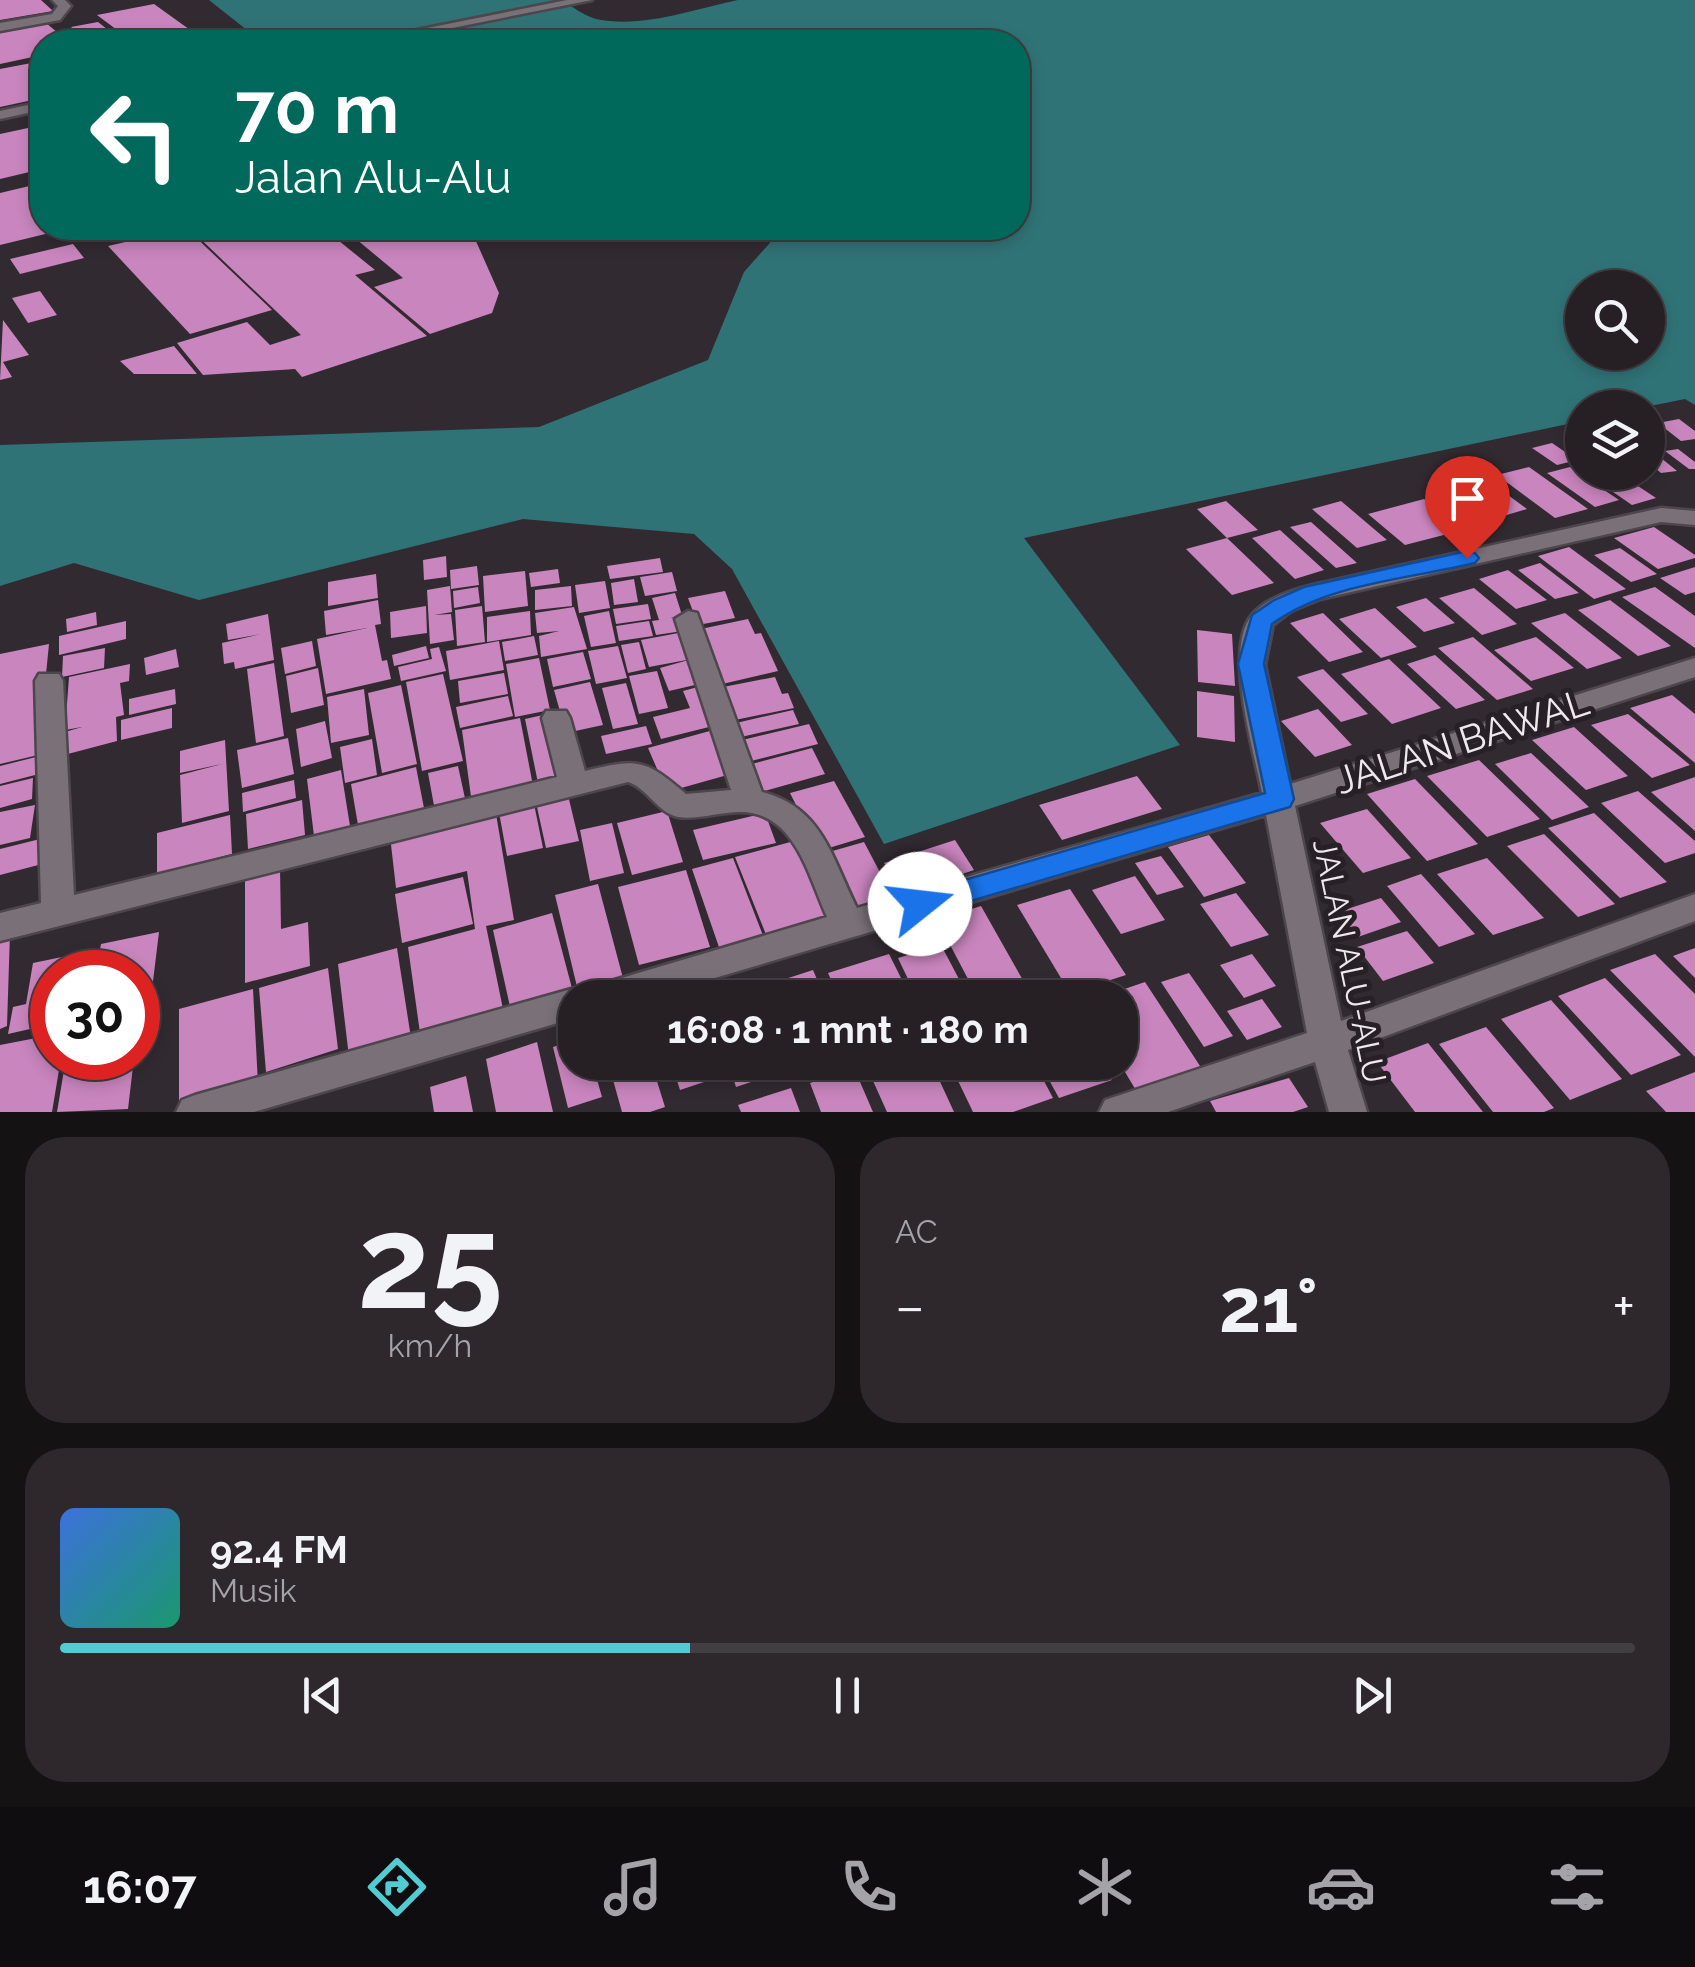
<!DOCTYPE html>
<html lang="id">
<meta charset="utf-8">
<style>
:root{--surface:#262025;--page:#2e282d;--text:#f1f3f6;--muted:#a4a3a7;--line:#423e42;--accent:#51ccd2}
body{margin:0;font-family:Raleway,sans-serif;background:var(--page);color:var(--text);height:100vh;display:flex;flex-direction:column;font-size:38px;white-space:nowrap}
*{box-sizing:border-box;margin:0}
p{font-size:32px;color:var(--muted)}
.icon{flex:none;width:55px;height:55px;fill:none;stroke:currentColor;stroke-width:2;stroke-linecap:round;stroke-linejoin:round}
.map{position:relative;height:1112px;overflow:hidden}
.panel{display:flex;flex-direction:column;gap:25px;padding:25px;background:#151214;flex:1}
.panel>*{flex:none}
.guide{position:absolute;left:30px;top:30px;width:1000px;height:210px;border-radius:40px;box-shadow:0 5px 15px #0003,0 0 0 2px var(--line);background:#00695c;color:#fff;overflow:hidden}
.buttons{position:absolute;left:1565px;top:270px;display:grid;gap:20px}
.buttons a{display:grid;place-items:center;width:100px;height:100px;border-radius:50%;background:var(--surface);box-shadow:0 5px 15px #0003,0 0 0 2px var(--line);font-size:50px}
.speed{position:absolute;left:30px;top:950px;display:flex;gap:20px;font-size:50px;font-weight:700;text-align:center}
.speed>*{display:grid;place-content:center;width:130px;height:130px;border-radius:50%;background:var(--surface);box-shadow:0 5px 15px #0003,0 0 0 2px var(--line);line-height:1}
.speed .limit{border:15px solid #d22;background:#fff;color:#111}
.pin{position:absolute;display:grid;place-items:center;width:85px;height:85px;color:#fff;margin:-102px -42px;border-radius:50% 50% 50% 0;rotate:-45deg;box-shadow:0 0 10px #0007}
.pin .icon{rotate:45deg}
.me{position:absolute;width:110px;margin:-55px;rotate:74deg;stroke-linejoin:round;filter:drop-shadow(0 0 8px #0008)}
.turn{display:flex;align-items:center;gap:35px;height:210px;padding:0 40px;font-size:45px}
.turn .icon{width:130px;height:130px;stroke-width:2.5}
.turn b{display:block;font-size:70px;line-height:85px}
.big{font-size:75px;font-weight:700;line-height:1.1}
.panel .card{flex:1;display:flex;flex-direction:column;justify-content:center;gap:15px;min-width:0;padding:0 35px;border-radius:40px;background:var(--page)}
.panel .dial{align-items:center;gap:0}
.dial b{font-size:130px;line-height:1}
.song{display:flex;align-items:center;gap:30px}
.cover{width:120px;height:120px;border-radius:15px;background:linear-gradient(135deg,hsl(220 70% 55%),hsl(160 70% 35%))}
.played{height:10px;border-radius:5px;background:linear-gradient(90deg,var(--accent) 40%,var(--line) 40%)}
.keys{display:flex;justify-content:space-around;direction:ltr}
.heat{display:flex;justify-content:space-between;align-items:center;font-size:55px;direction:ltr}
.panel .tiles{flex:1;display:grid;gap:25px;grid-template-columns:1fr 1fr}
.card:last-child{grid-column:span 2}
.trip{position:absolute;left:558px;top:980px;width:580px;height:100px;border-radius:40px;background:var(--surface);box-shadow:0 5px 15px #0003,0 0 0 2px var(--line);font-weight:700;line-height:100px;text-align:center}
.dock{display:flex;height:160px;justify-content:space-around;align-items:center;background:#0f0d0f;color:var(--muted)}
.dock .icon{width:70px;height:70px}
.dock .active{color:var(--accent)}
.dock b{font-size:45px;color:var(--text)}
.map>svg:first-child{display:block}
.water{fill:#307376;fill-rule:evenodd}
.building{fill:#c985be}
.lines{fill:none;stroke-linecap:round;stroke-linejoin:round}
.minor-casing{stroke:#4d464c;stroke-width:5}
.minor{fill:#7a7078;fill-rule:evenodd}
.route{fill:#1a73e8;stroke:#114b97;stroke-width:2.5}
.labels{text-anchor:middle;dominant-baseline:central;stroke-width:10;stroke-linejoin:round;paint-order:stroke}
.street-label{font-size:32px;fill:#efe9ed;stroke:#282027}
.near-street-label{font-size:38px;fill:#efe9ed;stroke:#282027}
</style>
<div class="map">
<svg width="1695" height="1112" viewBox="0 0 1695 1112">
<rect width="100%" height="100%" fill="#322a31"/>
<!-- water -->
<path class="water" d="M209 0H561C572 6 584 16 596 19 642 29 694 9 738 0H1695V405L1685 399 1645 407 1582 408V421L1024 538 1180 745 884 844 732 569 694 534 523 519 199 600 74 563 0 586V445L539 427 708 360 744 272 783 228H1018V42H272L257 38ZM1582 288H1648V352H1582Z"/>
<!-- building -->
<path class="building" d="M0 0H41L53 11 0 20Z
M154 4 193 32 133 42 97 15Z
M98 22 112 33 84 38 71 27Z
M46 23 69 42H42V55L0 64V31Z
M42 61V98L0 107V69Z
M42 125V169L0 179V134Z
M42 183V228L66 229 0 245V193Z
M186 228 272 310 190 334 108 246Z
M189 228H323L375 270 355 275 427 336 302 377 295 369 203 375 177 343 247 322 270 345 301 335Z
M362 228H459L475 239 499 293 492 313 430 334 374 287 403 278 350 234 366 230Z
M73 244 84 258 20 274 10 259Z
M40 291 57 315 28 323 12 298Z
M3 320 29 355 3 362 12 377 0 380Z
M174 346 197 374H134L120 361Z
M1679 419 1695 431V439L1681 441 1658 423Z
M1552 443 1577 460 1557 465 1532 448Z
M1678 449 1695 462V469H1689L1665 451Z
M1655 453 1677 471 1661 473 1648 462V454Z
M1529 467 1588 509 1555 518 1497 475Z
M1570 467 1619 500 1595 507 1547 473Z
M1584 472H1617L1656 498 1632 505Z
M1482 476 1527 509 1500 517 1455 483Z
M1455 492 1496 524 1470 531 1430 499Z
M1424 499 1463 530 1405 545 1368 514Z
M1226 501 1258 530 1227 538 1197 509Z
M1341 501 1387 540 1357 548 1312 509Z
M1311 522 1357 563 1336 568 1290 527Z
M1654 527 1695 555V558L1658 569 1614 538Z
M1280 530 1324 570 1295 579 1252 538Z
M1227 538 1274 583 1232 595 1186 549Z
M1569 547 1626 589 1594 599 1538 556Z
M1620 548 1657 574 1631 582 1594 555Z
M446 556 447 577 424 580 423 560Z
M660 558 663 572 610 579 607 566Z
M1540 563 1579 593 1555 599 1518 570Z
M477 566 479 585 451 589 450 570Z
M1695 567V592L1685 595 1660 578Z
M558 569 560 583 531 587 529 573Z
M1508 570 1547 600 1516 609 1479 579Z
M525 571 528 606 485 612 483 576Z
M672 572 677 591 645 596 640 577Z
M376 574 378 598 328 606V582Z
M634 579 638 602 614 605 611 583Z
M605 581 610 608 579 613 575 585Z
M450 586 452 612 434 615 451 614 454 640 430 644 427 590Z
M571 586 572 606 535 610V590Z
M478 587 480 603 454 608 453 591Z
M1655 587 1695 616V648L1622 597Z
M1474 588 1517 624 1482 635 1439 598Z
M725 591 735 618 698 625 688 598Z
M675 593 682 615 670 618 686 616 689 630 656 635 652 621 659 620 652 598Z
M1426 598 1455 623 1424 632 1396 607Z
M378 600 381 624 375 625 382 661 387 660 391 679 326 694 317 639 367 628 326 635 324 611Z
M1610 600 1671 646 1638 656 1578 610Z
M648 604 651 619 616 624 613 609Z
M426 606 427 633 391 638 390 612Z
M482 606 485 642 457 646 455 610Z
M574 607 587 649 541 657 539 636 559 631 537 633 535 613Z
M1375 608 1417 647 1381 658 1339 619Z
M530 611 531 635 487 642V617Z
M609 611 616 643 591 647 584 616Z
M96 612 97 625 67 632 66 619Z
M1323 613 1363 652 1329 662 1290 623Z
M1565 613 1622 658 1587 669 1531 623Z
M268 614 274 660 235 669 234 662 224 664 222 643 261 634 228 640 226 624Z
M748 619 755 634 761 633 778 671 718 685 696 630Z
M126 621V639L59 655V636Z
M649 621 653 636 619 641 616 626Z
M1197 630 1232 634 1235 686 1198 682Z
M689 631 708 682 669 691 660 668 692 659 649 667 641 640Z
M534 636 538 655 505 661 502 642Z
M1473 637 1533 689 1497 700 1438 648Z
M1536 637 1574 668 1531 681 1494 650Z
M312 641 316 666 285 674 281 648Z
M499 641 504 670 450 680 446 651Z
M639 642 646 669 628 673 621 645Z
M49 644 38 755 0 764V654Z
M426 646 429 658 394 666 392 655Z
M618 646 627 678 596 684 588 651Z
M439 647 446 671 401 681 398 667 432 659 430 649Z
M105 648 104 668 62 677 63 656Z
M176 649 179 667 146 675 144 658Z
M583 652 591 679 553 687 547 659Z
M1435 655 1485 700 1456 709 1407 664Z
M539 658 550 710 515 717 506 664Z
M1389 659 1441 708 1392 724 1341 674Z
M274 663 284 736 256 743 247 669Z
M130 664 129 681 120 683 124 715 116 717 117 741 64 755 65 732 82 727 65 730 69 677Z
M318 668 324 705 291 713 286 676Z
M1323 669 1368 714 1341 722 1297 677Z
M657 671 668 708 639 714 629 676Z
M504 673 508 694 460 703 458 681Z
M443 674 463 761 422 771 406 682Z
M775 677 782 694 788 693 794 708 735 720 723 687Z
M590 682 603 725 566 733 554 690Z
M626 683 638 724 613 729 602 688Z
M401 685 417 764 382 773 368 693Z
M705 685 721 724 661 739 653 717 690 708 683 691Z
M175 689 176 704 129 715V699Z
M364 689 369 735 331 743 327 697Z
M1197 691 1234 696 1235 742 1197 737Z
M1672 695 1695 714V763L1630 708Z
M508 696 513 716 460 728 456 707Z
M172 708V728L121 740V720Z
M1318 709 1352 745 1315 757 1281 721Z
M793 710 799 724 741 737 736 723Z
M552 713 567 777 538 783 525 719Z
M1628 714 1690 765 1652 778 1591 725Z
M520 718 534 791 472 804 462 730Z
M325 721 332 758 301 767 296 729Z
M809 724 818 744 747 762 738 741Z
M646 726 652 744 606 754 601 736Z
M1574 727 1628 776 1586 790 1532 740Z
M717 729 738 772 667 792 648 748Z
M288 738 294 774 242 788 237 750Z
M372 739 377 775 345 783 340 747Z
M225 740 229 811 182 823 180 775 222 764 180 773V751Z
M812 748 825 774 761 792 748 765Z
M1531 753 1589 807 1552 820 1495 764Z
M36 757 35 775 0 784V766Z
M1479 760 1540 819 1487 837 1427 776Z
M458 766 466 803 435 811 428 773Z
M416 767 424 808 358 825 351 784Z
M341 770 350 826 314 836 307 779Z
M1137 776 1162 809 1062 840 1039 805Z
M1695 777V831L1651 792Z
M33 778 32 799 0 808V786Z
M1415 779 1478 844 1427 861 1367 794Z
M294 780 296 798 243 812 242 793Z
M834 781 865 837 819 851 790 793Z
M567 791 579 841 546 848 535 798Z
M1638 791 1695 841V853L1665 863 1601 803Z
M533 799 543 848 507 856 498 807Z
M302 800 305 835 248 849 246 814Z
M35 805 30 838 0 845V812Z
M1367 809 1411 858 1363 873 1320 823Z
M667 811 683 862 632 875 617 823Z
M765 813 776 843 703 860 693 830Z
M1594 813 1667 882 1620 898 1548 828Z
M496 814 514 920 486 926 503 1009 420 1033 408 947 475 929 467 871 396 888 390 836Z
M230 815 232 854 157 873V833Z
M612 823 624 873 590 881 580 830Z
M1544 834 1615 904 1578 917 1507 846Z
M1209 835 1246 883 1204 897 1168 847Z
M48 837 46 863 0 875V849Z
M955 840 974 870 902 895 884 863Z
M794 841 829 919 767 937 735 857Z
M864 842 894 899 857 910 829 852Z
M1161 856 1184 887 1157 895 1135 863Z
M733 858 764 938 720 950 692 869Z
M1487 858 1544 918 1493 935 1437 874Z
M280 868 281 929 308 922 310 966 245 983V875Z
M686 870 710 947 639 965 618 887Z
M1421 874 1475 934 1439 947 1387 886Z
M1135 876 1165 920 1121 934 1092 890Z
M463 877 473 924 402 943 395 894Z
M598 884 624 982 579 995 555 895Z
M1070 889 1126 975 1070 993 1017 905Z
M1236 893 1269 935 1231 947 1200 904Z
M1381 898 1401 922 1355 938 1335 913Z
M981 906 1033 998H978L937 920Z
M552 913 573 992 511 1011 493 930Z
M1407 931 1434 963 1383 981 1357 947Z
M159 932 149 1014 138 1016V972H96L101 944Z
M10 933 7 1026 0 1029V936Z
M941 945 969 998H917L898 958Z
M397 948 411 1038 349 1057 338 964Z
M1695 948V978L1673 956Z
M91 951 88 972H52V1024L8 1034 13 1007 26 1004 33 963Z
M889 954 911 998H839L828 973Z
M1252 954 1276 986 1244 998 1220 965Z
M1655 954 1695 994V1057L1610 970Z
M328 968 338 1049 266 1072 259 988Z
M813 970 825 998H779L773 983Z
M1189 973 1233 1036 1204 1047 1161 982Z
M1605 978 1681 1055 1631 1075 1558 996Z
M1145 982 1202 1069 1137 1092 1119 1062 1120 998 1101 997Z
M253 989 258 1084 179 1107V1009Z
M1262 999 1282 1027 1247 1040 1227 1011Z
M1551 1000 1622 1079 1570 1100 1501 1019Z
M1486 1027 1554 1108 1544 1112H1493L1439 1044Z
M52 1035V1058H61L52 1112H0V1045Z
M575 1040V1062H592L602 1097 568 1108 553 1047Z
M537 1042 553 1112H496L486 1059Z
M1428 1043 1483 1112H1415L1377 1062Z
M66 1058H134L128 1109 57 1112Z
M608 1062H651L665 1107 650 1112H622Z
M671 1062H714L719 1077 680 1090Z
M728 1062H785L788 1070 736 1087Z
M897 1062H931L954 1112H887L869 1072Z
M949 1062H1034L1053 1098 1013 1112H973Z
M1039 1062H1102L1112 1080 1059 1098Z
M854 1068 873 1112H821L810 1083Z
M1695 1072V1112H1666L1646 1091Z
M466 1076 473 1112H434L430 1087Z
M1289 1078 1308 1107 1293 1112H1216L1210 1101Z
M791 1088 800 1112H741L738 1105Z"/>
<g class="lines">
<defs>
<path id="minor" d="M52 0H65L71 6 60 20 0 31V23L52 14 58 6Z
M567 0H592L382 42H357Z
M42 102V110L0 119V111Z
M1661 508 1695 511V525L1661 522 1320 599 1291 611 1273 625 1265 665 1290 784 1695 658V677L1295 806 1341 1021 1695 894V921L1348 1050 1367 1112H1329L1315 1062 1168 1112H1099L1105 1100 1307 1033 1266 815 647 998H575V1018L254 1112H176L182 1100 195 1095 575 988 581 990 827 917C808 875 795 812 740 812 720 812 697 820 678 817 658 813 647 788 628 782L0 941V913L41 903 35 681 39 674H59L63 681 74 895 557 777 542 718 546 711H566L570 718 585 771C638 758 645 759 686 794L731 790 675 619 688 611 697 613 762 792C822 807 832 858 857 908L1262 793C1254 752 1224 651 1251 616 1264 599 1292 590 1313 585Z"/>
</defs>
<!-- minor casing -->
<use href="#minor" class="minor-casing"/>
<!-- minor -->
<use href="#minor" class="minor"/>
</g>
<!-- route -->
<path class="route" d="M1467 551 1475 553 1479 558 1475 563C1410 579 1328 583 1272 624L1264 664 1294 799 1290 807 920 916 909 913 905 904 909 896 1265 793 1238 664 1252 615 1274 600 1304 587Z"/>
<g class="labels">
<!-- street labels -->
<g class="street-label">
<text transform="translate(1350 961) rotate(78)">JALAN ALU-ALU</text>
</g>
<!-- near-street labels -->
<g class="near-street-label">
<text transform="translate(1462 741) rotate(-18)">JALAN BAWAL</text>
</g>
</g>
</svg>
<div class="buttons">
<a><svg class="icon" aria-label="search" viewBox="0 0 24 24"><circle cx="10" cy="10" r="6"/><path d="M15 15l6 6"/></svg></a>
<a><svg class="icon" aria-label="layers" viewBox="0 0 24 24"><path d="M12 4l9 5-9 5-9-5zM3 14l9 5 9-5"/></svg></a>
</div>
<div class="speed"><div class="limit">30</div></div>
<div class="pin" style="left:1467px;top:558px;background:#d93025"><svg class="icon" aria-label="arrive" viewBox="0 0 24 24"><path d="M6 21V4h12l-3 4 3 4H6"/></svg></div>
<svg class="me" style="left:920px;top:904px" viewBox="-20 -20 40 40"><circle r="19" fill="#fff"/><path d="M0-13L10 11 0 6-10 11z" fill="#1a73e8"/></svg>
<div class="trip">16:08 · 1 mnt · 180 m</div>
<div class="guide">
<div class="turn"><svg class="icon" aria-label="left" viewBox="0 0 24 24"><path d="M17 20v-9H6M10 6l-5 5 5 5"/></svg><div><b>70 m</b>Jalan Alu-Alu</div></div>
</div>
</div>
<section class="panel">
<div class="tiles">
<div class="card dial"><b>25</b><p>km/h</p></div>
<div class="card"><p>AC</p>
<div class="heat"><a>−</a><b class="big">21°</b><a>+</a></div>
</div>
<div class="card">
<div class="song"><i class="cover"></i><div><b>92.4 FM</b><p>Musik</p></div></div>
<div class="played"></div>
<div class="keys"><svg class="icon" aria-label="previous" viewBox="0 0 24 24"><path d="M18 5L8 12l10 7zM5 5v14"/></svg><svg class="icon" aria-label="pause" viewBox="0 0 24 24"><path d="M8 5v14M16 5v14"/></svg><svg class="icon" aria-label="next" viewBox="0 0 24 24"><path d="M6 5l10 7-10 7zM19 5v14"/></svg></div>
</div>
</div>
</section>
<nav class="dock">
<b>16:07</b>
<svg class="icon active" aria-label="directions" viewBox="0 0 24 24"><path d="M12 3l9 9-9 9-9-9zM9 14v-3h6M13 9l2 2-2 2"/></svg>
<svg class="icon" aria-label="music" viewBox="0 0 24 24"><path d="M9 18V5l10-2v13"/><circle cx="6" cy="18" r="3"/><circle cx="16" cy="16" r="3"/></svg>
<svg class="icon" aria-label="phone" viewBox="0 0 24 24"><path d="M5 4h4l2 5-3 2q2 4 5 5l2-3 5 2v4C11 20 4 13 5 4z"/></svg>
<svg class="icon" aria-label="climate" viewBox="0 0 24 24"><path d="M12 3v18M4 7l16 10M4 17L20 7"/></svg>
<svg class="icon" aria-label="car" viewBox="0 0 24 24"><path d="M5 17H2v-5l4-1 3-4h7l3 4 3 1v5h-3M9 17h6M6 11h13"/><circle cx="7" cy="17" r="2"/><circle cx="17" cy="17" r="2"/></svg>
<svg class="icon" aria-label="filters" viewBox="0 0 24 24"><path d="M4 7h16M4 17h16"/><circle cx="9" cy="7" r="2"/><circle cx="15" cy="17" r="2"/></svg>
</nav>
